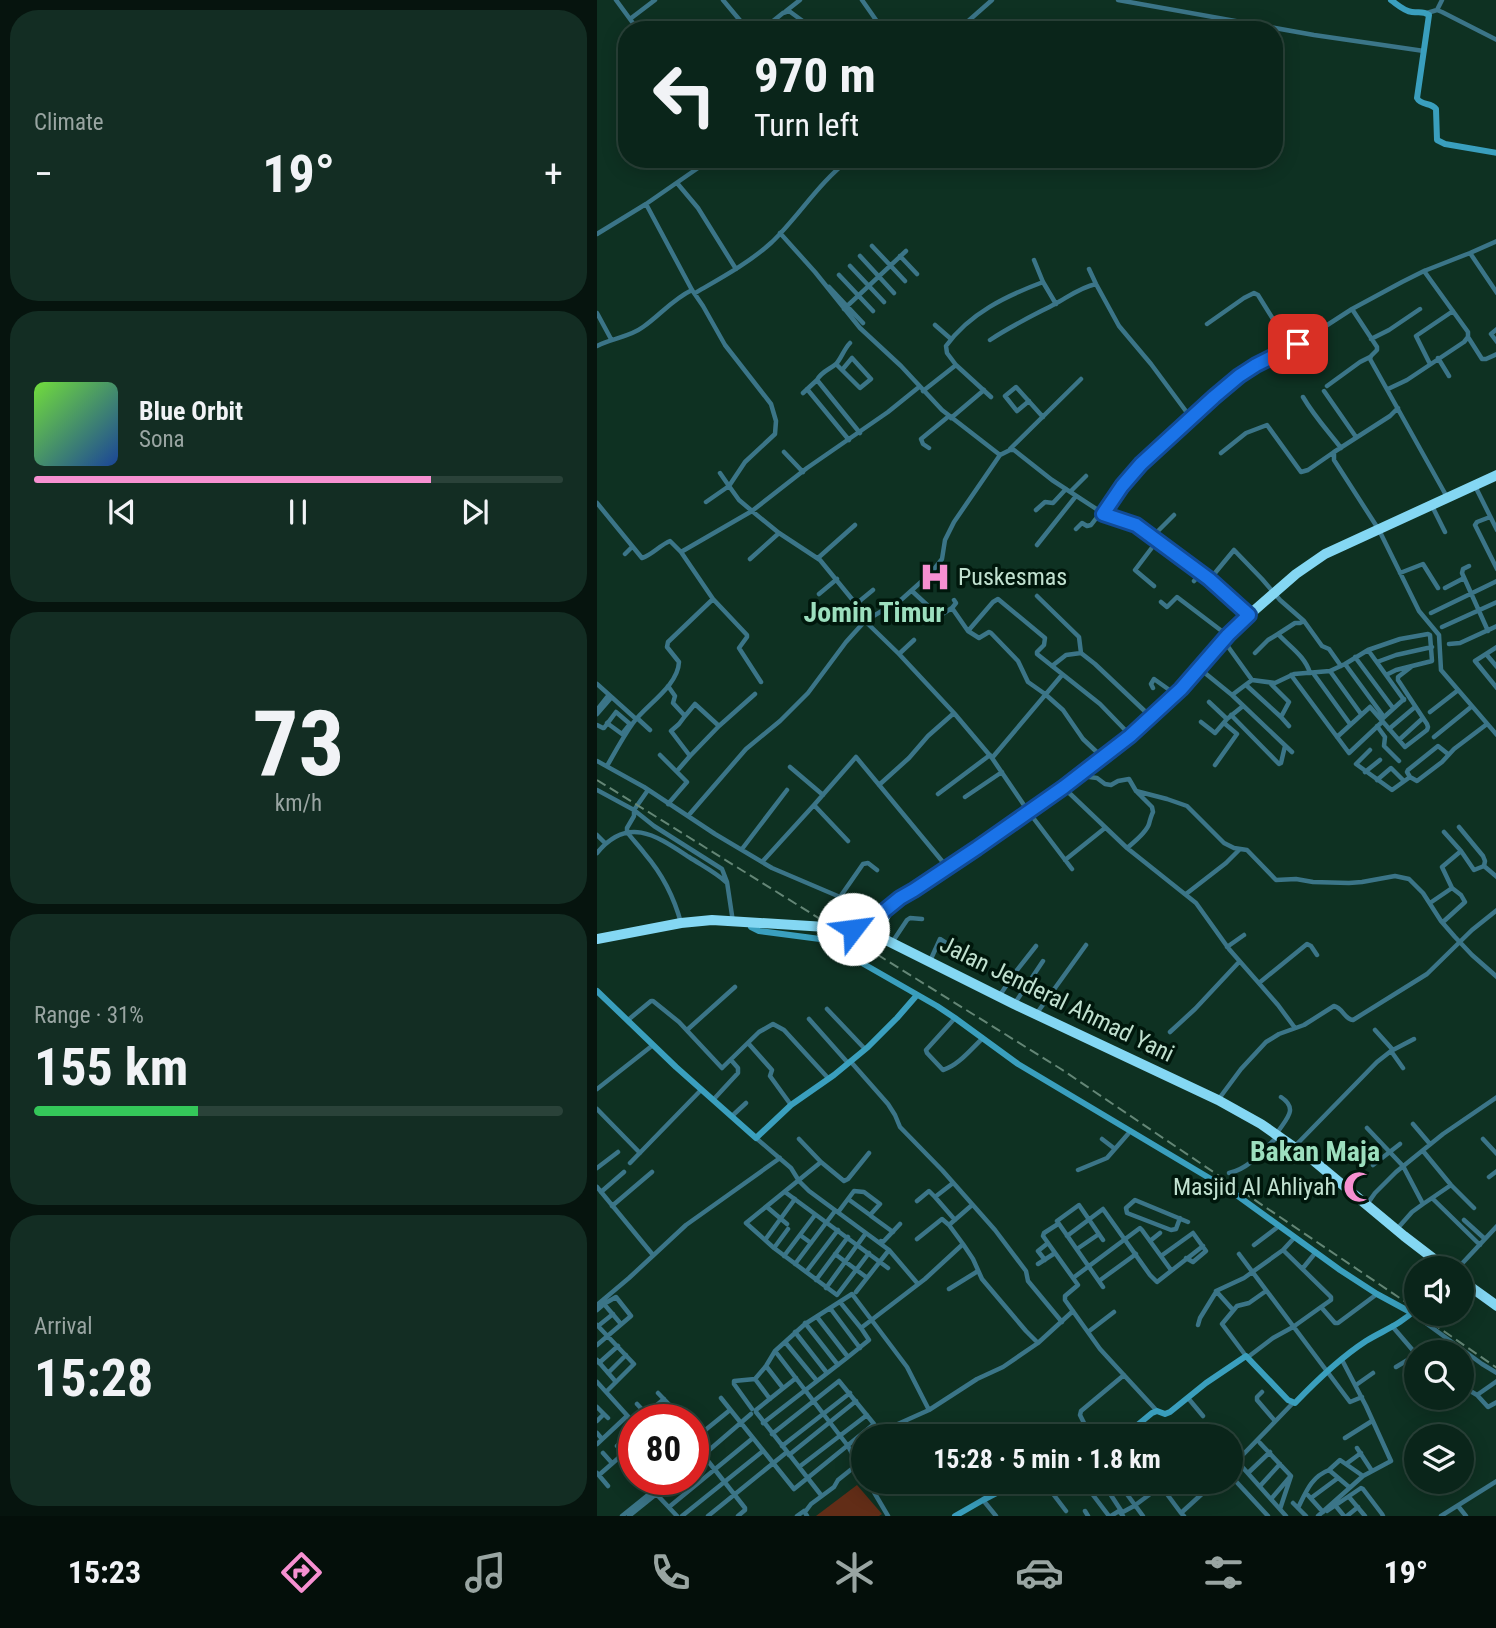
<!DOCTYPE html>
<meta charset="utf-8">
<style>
:root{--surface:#0a251a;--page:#132d23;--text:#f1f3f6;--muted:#99a5a2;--line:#2a4239;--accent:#f690d1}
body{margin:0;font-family:"Roboto Condensed",sans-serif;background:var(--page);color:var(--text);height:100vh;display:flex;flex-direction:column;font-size:26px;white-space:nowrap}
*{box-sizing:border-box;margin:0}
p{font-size:23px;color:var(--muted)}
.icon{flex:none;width:38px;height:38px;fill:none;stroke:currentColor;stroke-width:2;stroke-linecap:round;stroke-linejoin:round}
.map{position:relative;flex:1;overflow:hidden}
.panel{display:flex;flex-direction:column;gap:10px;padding:10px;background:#06140e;width:597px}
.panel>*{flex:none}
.hud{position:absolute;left:21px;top:21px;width:665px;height:147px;border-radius:28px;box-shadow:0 4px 18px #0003,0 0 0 2px var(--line);background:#0a251a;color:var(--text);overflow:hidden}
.buttons{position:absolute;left:807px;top:1256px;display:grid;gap:14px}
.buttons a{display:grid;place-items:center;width:70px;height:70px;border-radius:50%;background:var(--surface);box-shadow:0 4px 18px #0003,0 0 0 2px var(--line);font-size:35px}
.speed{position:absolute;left:21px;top:1404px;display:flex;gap:14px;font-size:35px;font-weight:700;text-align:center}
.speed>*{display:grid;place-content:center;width:91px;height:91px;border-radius:50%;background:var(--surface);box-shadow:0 4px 18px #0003,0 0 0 2px var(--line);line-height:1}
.speed .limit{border:10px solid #d22;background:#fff;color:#111}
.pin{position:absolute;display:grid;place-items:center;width:60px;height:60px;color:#fff;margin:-30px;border-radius:14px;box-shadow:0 4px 10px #0006}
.me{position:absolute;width:77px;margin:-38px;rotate:60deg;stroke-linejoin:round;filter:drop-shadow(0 0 5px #0008)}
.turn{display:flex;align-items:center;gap:24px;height:147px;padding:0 21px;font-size:32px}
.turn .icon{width:91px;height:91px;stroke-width:2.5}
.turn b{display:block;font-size:49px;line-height:60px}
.big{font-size:52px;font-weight:700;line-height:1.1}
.panel .card{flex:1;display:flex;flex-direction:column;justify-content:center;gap:10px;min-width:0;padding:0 24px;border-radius:28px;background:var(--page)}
.panel .dial{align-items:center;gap:0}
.dial b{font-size:91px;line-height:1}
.song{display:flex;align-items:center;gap:21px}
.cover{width:84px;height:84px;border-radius:10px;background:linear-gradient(135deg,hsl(100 70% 55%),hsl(220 70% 35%))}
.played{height:7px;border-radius:4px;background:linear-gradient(90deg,var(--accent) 75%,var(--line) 75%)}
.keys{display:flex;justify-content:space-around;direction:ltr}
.heat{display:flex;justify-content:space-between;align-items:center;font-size:38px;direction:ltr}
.charge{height:10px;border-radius:5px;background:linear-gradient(90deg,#34c759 31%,var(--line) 0)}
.trip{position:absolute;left:254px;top:1424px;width:392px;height:70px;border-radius:35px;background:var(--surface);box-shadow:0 4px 18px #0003,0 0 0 2px var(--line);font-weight:700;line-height:70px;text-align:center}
.dock{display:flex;height:112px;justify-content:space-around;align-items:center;background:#040f0a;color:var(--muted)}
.dock .icon{width:49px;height:49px}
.dock .active{color:var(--accent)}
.dock b{font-size:32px;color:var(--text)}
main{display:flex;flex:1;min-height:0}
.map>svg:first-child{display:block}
.green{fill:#622d17}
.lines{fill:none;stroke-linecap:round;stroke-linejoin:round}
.street{stroke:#3b7588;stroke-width:4.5}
.secondary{stroke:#3a9fbe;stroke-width:6}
.highway{stroke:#84d7f3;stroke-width:10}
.rail{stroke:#648676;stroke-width:2;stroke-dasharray:10 5;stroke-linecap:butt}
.route-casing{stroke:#114b97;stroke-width:18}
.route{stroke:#1a73e8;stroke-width:12}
.labels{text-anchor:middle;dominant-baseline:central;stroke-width:7;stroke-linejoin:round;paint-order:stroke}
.poi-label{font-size:24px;fill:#c1e1d0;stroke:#00170c;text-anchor:start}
.street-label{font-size:24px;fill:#c1e1d0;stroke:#00170c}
.quarter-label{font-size:28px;font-weight:bold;fill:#9cdfbe;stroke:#00170c}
</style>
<main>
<section class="panel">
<div class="card"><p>Climate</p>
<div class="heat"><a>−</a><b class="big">19°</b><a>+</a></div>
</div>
<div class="card">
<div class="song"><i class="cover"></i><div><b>Blue Orbit</b><p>Sona</p></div></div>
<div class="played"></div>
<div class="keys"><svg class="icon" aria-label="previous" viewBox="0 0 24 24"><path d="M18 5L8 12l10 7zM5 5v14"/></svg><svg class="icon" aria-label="pause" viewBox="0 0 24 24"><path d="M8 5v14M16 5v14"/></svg><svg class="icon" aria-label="next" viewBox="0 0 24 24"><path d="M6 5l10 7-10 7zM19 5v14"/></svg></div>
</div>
<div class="card dial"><b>73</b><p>km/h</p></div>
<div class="card"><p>Range · 31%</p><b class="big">155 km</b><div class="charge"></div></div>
<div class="card"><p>Arrival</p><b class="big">15:28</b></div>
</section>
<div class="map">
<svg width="900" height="1516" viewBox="0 0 900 1516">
<rect width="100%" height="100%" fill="#0e3122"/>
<!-- green -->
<path class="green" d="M260 1485 285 1514 282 1516H219Z"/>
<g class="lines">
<!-- street -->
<path class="street" d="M19 0 41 30
M126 0 151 30
M265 0 286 30
M521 0 717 35 827 51
M840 10 845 0
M189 11 203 0
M830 13 840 10 845 12 900 40
M33 19 58 0
M165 30 186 13 192 11 218 30
M361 30 395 0
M80 183 101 208 139 269
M49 204 95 290 106 306 128 345 174 404 179 421 178 434 148 462 132 486 142 500 155 511 210 468 291 412 322 387
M183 233 218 272 263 328 304 366 345 410 403 455 413 450H417L455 480 504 512 539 525 613 579 652 614
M0 234 49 204 114 159
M275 246 308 281
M873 253 900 293
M263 256 297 293
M303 256 320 274
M437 260 446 282 459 304
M253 266 287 302
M492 269 499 284 522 326 554 364 594 418
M242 275 276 311
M232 287 266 323
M98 293C124 278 152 263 175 242 202 216 222 182 253 159
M247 309 309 251
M755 309 780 347V350L774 356 773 359 850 497
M0 313 14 339
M610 324 647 298 657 293 661 295 694 348
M338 325 354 339
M900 329 894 334 900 342
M871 337 885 359H889L900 354
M774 339 792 330 823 309
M393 340C414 326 435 316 458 304 471 297 484 287 499 284
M253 343C247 349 244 359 239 364 232 370 225 371 220 380L263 433
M0 346C15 338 33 337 46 327 63 315 76 299 95 290
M841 358 852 376
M239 364 263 388 274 379 255 358 245 370
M833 364 819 336 856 311
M359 365 394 397
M730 386 763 362 773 357
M210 389 252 440
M791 389 810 380 867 342 871 337V332L827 271
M326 391 359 365 350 353 349 346C373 313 409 296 446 282
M727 391 759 437
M206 393 220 380
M706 397C717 416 731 431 744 448
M432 401 420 411 408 396 419 387 446 417
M801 408 793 416 737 452V460L782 530 822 611 842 635 844 670 900 735
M354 418 387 390
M332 448 326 444 324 439 352 416
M413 449 484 379
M187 452 206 472
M624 453 649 433 670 425 704 472 711 470 737 452
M878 486 900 530
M473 492 489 476
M109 502 132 486 123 473
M0 503 45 558C55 555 63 545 73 541L84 552 155 511 182 533 223 560 259 604 268 621 302 654 357 713 395 758 431 811 475 869
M835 506 848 532
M439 510 448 502 456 503 469 489
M506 514 525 486 544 464 642 376 672 358 701 344 755 309 805 282 827 271 873 253 900 241
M893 517 880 522 878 525 900 569
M479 529 485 523 490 526 494 525 504 512
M555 537 577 515
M440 545 479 496
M84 552 116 599 150 635V637L142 648 164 682
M28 554 35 547
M221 558 258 525
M153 559 182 533
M872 566 866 569 865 573 891 631
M803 573 826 564 841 588
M613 579 637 550 665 579 683 600 707 621 725 646 732 649 744 666
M597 581 604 573
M557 586 538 570 560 541
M848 588 867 578
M315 591 342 616 355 608 371 631 382 638 392 632 394 633 421 661 431 682 448 694 466 710 486 739 505 757
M222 594 240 579
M440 596 482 637 484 653 498 664 554 717
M564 602 570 607 580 597 630 635
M259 604 276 590
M355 608 359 603 357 600
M834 613 900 581
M845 627 900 602
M371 631 396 602 401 599 448 638 447 645 440 652V654L503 704 533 735
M681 634 698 623H703L707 621
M627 641 655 680
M852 644 863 643 900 626
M900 647 878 661 900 688
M771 650 807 700
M658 653 671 640 681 634C693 647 708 656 713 673
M302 654 317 640
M889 654 900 667
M758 657 796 708
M780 662 799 655 835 647
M748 664 787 717
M455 666 469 655 484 653
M603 669 635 695 695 752
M733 671 764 714
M716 673 753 724
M694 675 752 753 785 722
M0 684 39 719
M649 685 684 717 692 702 674 684
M71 686 78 696 76 703 88 716 82 724 74 731 93 756 122 726 158 694
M556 688 554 684 557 679 578 694
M635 695 655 680 678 683 697 674 733 671 748 664 771 650 803 639 831 634 833 635 835 661 799 670 789 675
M612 702 630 719
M773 707 808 747 830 730 831 727 830 724 801 680V677L814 667
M0 710 10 697 13 699 0 714
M833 712 860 691
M634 715 682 764 684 763 688 746
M88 716 98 704 122 726
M684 717 692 726
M40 718 53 730
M785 719 807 699
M604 722 618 733 630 719 646 706
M0 725 6 728H7L19 712 33 724 25 734 10 723
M780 726 788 737 787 746 802 761
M792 729 818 707
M740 737 773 707
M837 737 874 707
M802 740 826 718
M773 750 759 764 795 790 813 777 820 781 845 762 857 749 890 724
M63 755 90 782 71 804
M395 758 465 675
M0 761 47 787 118 834 175 868 243 897 273 920
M618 765 640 734 627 723
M10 766C18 752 26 737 36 723 49 705 81 686 82 662L70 647 71 642 116 599
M193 767 226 795
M80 771 93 756
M768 772 783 760
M485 776 500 778 508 784 514 785 521 781 532 779 539 791 570 799 590 806 627 843 637 848 650 850 679 880 699 879 716 882 752 883 765 882 798 876 812 879 826 893 844 921 858 937 875 955 900 977
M813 777 810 772 811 770 841 746 851 754
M780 780 794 768 807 781
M282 785 312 758 331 736 357 713
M467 788 530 848 599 903 632 949 681 1005 698 1028
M0 790 37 810 57 826 125 869 130 882 136 922
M51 790 37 810V816L30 828V832C36 840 42 846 48 854 66 875 77 897 84 923
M341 794 393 755
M368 797 405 772
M91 816 149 749 183 721 211 693 249 642 268 621 305 599 334 573 345 559 348 540 357 522 403 455
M862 827 886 856 888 861 887 866 900 877
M847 832 864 851 877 870 887 866
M0 835 8 843
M251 841 217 805 259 757 350 867
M530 848C537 842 549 833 552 824 553 820 554 816 556 812L555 807 540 792
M145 849 190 790
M0 853C31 815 60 836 92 857 104 865 118 872 129 882
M468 860 508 828
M165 862 217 805
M589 894 629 863 642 850
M243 897 266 864 271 863 280 870
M833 903 855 888
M846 922 868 902 864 895 855 888 845 867 864 851
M296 941 310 920 313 918 325 919
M630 947 647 935
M333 961 343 939 363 952
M662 983 710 944 714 946 720 955
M403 995 417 974 439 946
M418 1003 446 961
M230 1009 268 1049
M440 1013 489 945
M358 1018 329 1050 330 1053 346 1070C362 1065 374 1049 386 1038
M212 1019 251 1063
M31 1020 54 1001H56L82 1022 125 1068 162 1032 176 1024 187 1030 231 1078
M90 1030 138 987
M778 1030 796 1050
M573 1032 598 1009 642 962
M151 1043 175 1070 173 1076 194 1105
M794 1051 806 1068
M254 1062 291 1104 298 1115 303 1127 345 1170 398 1230 429 1271 431 1281 465 1322
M0 1089 56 1045
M116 1100 141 1073V1068L134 1060
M621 1100 644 1069 669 1042 682 1034 707 1025 737 1006C746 1008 747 1019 756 1020L830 974 875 930 900 910
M0 1109 43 1153
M135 1116 149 1103
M816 1124 833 1144
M770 1128 806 1166 826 1204 835 1198 883 1245
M680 1133C689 1119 702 1109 684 1097
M159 1138 194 1168 202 1181 212 1191 292 1250 321 1284
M202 1139 224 1162 247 1181 251 1179 272 1153
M505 1139 518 1149
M886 1139 900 1154
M698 1146 780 1062 794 1051 817 1039
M826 1151 854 1185 877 1208
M224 1162 149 1223 177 1248 240 1295 272 1253
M33 1163 104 1090
M776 1165 803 1144
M0 1168 21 1152
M481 1170 510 1158 531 1134
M632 1173C651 1169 664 1153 678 1139
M892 1177 900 1171
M0 1187 56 1255
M4 1192 27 1172
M188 1192 291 1268
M338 1197 358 1220
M835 1198 854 1185
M320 1201 332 1191 338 1197 356 1183
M771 1203 778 1193 799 1172 846 1134 900 1097
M15 1206 55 1172
M170 1207 190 1224
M242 1211 257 1191 267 1192 283 1204 273 1215 251 1199
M274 1216 296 1232
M583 1218 579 1229 574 1230 530 1213 529 1208 538 1200 591 1222
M867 1220 888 1239
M461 1224 447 1233 446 1236 481 1285 468 1296V1300L503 1349 560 1411
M800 1229 815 1212 826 1204
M203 1235 214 1243
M470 1236 506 1209 553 1275 560 1282 606 1246
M320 1239 345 1219 352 1225
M168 1240 198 1199
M506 1240 482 1205 460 1221 506 1287
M284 1241 286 1242 303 1224
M553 1241 563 1233
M366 1244 352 1225 375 1205
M657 1245 682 1226
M177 1248 191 1229
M480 1249 502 1234
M686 1250 734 1297V1300L724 1307
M238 1254 269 1277
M642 1254 753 1402 765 1397
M187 1256 218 1215
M564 1256 596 1233 609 1251 596 1262 589 1258
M448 1260 441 1251 451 1243
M198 1264 238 1211
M441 1264 458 1253
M706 1268 719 1252
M860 1269 900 1226
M209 1272 241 1230
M476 1278 543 1228 545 1230 574 1270
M219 1280 251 1237
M502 1281 539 1254
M229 1288 269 1233
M352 1289 381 1271
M259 1292 292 1250
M0 1305 32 1278 89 1225 183 1158
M233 1308 263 1348
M0 1310 7 1304 24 1324
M636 1310 619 1291 647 1278 686 1250 698 1237
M815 1313 885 1364 900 1373
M220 1317 251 1357
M208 1323 241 1365
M0 1325 37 1364 9 1392
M601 1325 603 1318 619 1292
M1 1326 16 1314
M795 1326 819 1354
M264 1328 328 1279 366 1244 376 1259 385 1279 429 1331 441 1343 476 1311
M198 1332 230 1373
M491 1332 517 1312
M188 1342 220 1381
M0 1345 34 1316 19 1297 7 1304
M178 1351 251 1446 266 1474
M649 1356 625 1324 640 1306 652 1303 669 1291
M651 1357 676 1338 696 1327 724 1307 738 1323H741L780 1294
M0 1360 19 1382
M745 1360 769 1406 794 1461 766 1476
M2 1363 21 1346
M169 1366 186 1388
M799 1367 819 1355
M11 1373 29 1355
M158 1379 173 1399
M0 1382 37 1423
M759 1385 776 1373
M864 1388 870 1389 880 1395 900 1381
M665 1392 660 1397V1400L678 1421
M61 1393 86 1419
M880 1395 891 1407 900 1402
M124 1398 197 1489 277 1424 242 1381 175 1434
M591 1398 606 1416
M40 1404 54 1419
M851 1405 858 1398
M0 1407 11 1418
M155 1409 137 1384V1381L158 1379 169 1366 178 1351 208 1324 255 1294 310 1367 332 1410
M159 1410 199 1378
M159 1412 224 1495
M49 1414 67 1399
M63 1419 76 1408
M0 1421 7 1414
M166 1423 251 1357 272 1340 264 1328 243 1302
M277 1425 283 1432 332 1410 380 1379 406 1367 441 1343
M37 1431 20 1446 33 1463 37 1461
M0 1433 5 1439
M29 1437 37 1445
M494 1437 483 1415 484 1411 527 1375
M748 1438 775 1421
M96 1440 133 1410
M96 1442 148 1508V1510L141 1516
M663 1443 694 1476 683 1509
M0 1444 30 1416
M185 1446 253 1393
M760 1448 775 1471
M254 1450 266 1443
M6 1453 15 1463
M192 1455 259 1401
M640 1461 689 1516
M96 1464 154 1414
M749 1464 764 1453
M202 1467 270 1415
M634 1467 696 1403
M0 1473 11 1486
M651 1473 673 1452
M2 1475 26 1454
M634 1476 671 1516
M50 1479 48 1482 80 1516
M271 1482 291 1516
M447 1482 469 1511
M521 1482 546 1516
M561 1482 584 1513
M508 1486 525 1512
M663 1486 683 1464
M709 1493 726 1512
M752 1497 768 1516
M714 1498 741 1478
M674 1499 692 1478
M386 1500 399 1516
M696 1503 709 1516
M738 1505 747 1516
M861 1506 869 1516
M72 1507 156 1438
M701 1508C709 1492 714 1477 732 1470L752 1487
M488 1511 491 1516
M730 1511 764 1488 766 1489 785 1514 786 1516
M208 1512 214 1504 237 1487 241 1480 261 1464
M524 1513 537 1506 564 1486
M25 1516 56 1491
M32 1516 78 1479
M85 1516 166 1451
M111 1516 190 1452
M200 1516 207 1511 210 1516
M512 1516 496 1495 513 1482
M514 1516 522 1511 526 1516
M587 1516 584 1513 618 1482
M721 1516 766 1476 743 1460 732 1470
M750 1516 761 1507
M844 1516 900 1481"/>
<!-- secondary -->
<path class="secondary" d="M794 0C801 5 807 11 815 12 823 13 826 11 832 15L820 98C824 106 834 102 839 109L840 140 848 144 900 153
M154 927 162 931 223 939 340 1006 358 1018 421 1064 634 1191 743 1270 780 1294 815 1313
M0 991 79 1067 159 1138 194 1105 237 1075 271 1047 300 1018 320 995
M526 1437 555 1413 560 1411 568 1414 573 1412 609 1383 649 1356 691 1400 698 1403C719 1381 743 1358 769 1341 787 1330 803 1325 819 1309
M358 1516 386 1500 421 1482"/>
<!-- highway -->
<path class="highway" d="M265 929 303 898 317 890 380 848 467 787 533 736 584 689 631 635 652 615 699 574 728 554 900 475
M226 933 264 936 277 940
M282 936V928L289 915
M0 939 84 923 115 920 261 929 273 932 417 1004 621 1100 664 1124 717 1161 807 1236 850 1269
M864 1280 900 1306"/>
<!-- rail -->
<path class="rail" d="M0 780 464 1069 819 1309
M822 1314 900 1368"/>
</g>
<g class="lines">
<defs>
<path id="route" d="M256 929H265L303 898 317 890 380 848 467 787 533 736 584 689 631 635 652 615 612 579 539 525 506 514 525 486 544 464 617 397 642 376 659 365 701 344"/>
</defs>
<!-- route casing -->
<use href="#route" class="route-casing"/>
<!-- route -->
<use href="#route" class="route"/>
</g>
<!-- icons -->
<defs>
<symbol id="hospital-bare" viewBox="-9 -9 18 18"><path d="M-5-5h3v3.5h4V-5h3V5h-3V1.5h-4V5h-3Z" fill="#f690d1" stroke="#00170c" stroke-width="2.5" paint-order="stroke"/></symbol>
<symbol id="mosque-bare" viewBox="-9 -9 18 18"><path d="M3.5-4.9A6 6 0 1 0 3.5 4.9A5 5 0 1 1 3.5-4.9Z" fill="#f690d1" stroke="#00170c" stroke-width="2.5" paint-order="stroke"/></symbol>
</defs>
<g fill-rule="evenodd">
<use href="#hospital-bare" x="316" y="555" width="44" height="44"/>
<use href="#mosque-bare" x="740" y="1165" width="44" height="44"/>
</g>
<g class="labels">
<!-- poi labels -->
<g class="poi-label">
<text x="361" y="577">Puskesmas</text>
<text x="739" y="1187" text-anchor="end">Masjid Al Ahliyah</text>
</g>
<!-- street labels -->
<g class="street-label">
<text transform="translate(460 999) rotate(26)">Jalan Jenderal Ahmad Yani</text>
</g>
<!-- quarter labels -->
<g class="quarter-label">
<text x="277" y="612">Jomin Timur</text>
<text x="718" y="1151">Bakan Maja</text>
</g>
</g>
</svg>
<div class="buttons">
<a><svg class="icon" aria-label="sound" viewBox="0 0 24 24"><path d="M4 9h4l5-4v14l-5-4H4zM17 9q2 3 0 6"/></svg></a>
<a><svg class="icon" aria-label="search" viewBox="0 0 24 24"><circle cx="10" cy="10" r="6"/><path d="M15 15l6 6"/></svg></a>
<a><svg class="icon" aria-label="layers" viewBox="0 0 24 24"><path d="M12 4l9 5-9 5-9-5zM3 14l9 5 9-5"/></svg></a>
</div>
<div class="speed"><div class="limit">80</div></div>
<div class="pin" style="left:701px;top:344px;background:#d93025"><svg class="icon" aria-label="arrive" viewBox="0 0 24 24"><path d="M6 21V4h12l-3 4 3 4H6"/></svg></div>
<svg class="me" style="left:256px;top:929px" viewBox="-20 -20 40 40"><circle r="19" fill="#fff"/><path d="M0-13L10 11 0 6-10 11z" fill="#1a73e8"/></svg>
<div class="trip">15:28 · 5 min · 1.8 km</div>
<div class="hud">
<div class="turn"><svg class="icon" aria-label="left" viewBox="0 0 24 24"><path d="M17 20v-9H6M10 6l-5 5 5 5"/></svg><div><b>970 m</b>Turn left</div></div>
</div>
</div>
</main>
<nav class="dock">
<b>15:23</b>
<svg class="icon active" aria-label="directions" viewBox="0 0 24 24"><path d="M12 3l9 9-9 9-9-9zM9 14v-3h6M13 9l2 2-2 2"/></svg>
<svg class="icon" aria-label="music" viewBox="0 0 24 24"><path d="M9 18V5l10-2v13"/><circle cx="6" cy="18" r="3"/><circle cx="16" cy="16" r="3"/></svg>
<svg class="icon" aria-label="phone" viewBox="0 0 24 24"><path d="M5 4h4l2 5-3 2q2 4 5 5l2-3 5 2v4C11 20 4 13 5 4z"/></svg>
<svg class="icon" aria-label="climate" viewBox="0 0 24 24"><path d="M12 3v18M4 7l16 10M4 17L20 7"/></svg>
<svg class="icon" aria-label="car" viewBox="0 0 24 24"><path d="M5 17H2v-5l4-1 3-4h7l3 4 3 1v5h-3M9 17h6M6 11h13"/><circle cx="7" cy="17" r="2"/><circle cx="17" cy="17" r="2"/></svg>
<svg class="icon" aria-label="filters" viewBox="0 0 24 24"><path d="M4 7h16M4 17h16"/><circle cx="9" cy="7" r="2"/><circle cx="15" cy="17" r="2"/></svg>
<b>19°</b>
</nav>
